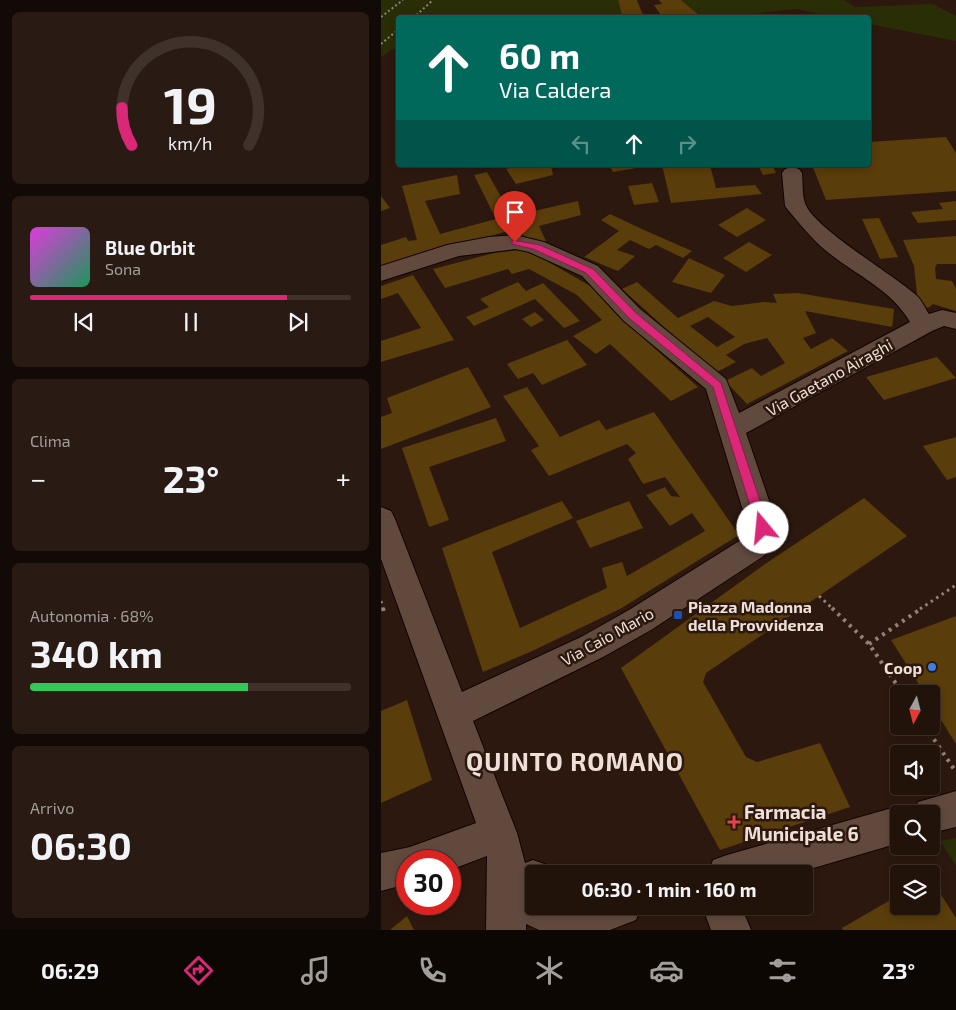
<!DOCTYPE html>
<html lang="it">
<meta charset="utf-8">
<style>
:root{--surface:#21120a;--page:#291b13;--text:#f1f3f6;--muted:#a29e9c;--line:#3e322b;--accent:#db2777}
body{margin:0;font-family:"Exo 2",sans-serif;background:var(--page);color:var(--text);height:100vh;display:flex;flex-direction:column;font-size:19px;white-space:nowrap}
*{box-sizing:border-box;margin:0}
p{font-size:16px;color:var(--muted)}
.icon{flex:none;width:28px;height:28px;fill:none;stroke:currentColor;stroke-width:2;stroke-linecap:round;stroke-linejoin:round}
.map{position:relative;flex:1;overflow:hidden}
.sheet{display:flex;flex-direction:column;gap:12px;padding:12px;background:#120a06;width:381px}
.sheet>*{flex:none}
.guide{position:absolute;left:15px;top:15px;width:475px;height:152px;border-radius:5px;box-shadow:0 2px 8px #0003,0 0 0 1px var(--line);background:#00695c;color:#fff;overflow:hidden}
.needle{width:32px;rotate:187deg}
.buttons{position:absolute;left:509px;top:685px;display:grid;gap:10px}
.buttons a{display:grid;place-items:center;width:50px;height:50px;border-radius:5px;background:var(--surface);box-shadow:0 2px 8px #0003,0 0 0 1px var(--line);font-size:25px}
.speed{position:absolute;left:15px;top:850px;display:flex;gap:10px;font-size:25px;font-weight:700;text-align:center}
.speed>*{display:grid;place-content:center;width:65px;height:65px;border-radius:50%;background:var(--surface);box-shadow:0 2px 8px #0003,0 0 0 1px var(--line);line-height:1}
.speed .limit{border:8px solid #d22;background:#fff;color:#111}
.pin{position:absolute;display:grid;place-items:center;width:42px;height:42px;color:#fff;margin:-51px -21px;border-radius:50% 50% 50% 0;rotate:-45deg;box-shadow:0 0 5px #0007}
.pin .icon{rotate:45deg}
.me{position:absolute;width:55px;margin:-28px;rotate:343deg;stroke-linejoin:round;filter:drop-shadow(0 0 4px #0008)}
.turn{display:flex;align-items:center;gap:18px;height:105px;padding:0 20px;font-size:22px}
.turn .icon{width:65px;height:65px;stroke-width:2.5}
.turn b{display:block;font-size:35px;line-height:42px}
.lanes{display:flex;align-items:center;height:48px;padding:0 20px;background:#0003;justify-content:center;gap:25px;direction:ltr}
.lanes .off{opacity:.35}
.big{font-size:38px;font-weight:700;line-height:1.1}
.sheet .tile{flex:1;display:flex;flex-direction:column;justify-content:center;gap:8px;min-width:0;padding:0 18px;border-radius:8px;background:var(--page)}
.sheet .dial{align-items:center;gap:0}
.dial svg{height:130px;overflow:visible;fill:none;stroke:var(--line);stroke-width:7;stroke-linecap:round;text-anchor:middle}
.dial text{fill:var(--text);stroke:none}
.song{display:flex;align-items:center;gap:15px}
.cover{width:60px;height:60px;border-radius:8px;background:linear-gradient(135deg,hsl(300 70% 55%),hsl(150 70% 35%))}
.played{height:5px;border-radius:2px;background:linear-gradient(90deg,var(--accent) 80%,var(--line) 80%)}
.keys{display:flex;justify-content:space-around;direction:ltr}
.heat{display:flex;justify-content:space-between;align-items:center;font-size:28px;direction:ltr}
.charge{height:8px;border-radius:4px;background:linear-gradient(90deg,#34c759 68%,var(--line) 0)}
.trip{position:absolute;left:144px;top:865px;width:288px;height:50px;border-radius:5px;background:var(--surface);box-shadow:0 2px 8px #0003,0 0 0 1px var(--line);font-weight:700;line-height:50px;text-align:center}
.menu{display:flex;height:80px;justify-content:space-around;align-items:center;background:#0d0704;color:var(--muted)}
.menu .icon{width:35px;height:35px}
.menu .active{color:var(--accent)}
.menu b{font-size:22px;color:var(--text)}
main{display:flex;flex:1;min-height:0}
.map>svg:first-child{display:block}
.green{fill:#2a2e07}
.building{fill:#593d0a;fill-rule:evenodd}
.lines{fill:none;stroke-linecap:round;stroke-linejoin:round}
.minor-casing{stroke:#130300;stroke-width:2}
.path-far2{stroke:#928178;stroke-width:2;stroke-dasharray:2 2.5;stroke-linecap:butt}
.path-far1{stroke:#928178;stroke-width:3;stroke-dasharray:2.5 4;stroke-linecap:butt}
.path{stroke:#928178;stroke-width:4;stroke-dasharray:3 5;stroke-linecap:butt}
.minor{fill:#61493e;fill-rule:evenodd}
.route{fill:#db2777;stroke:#8e194d}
.transit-dot{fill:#1a4fb4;stroke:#2c180e;stroke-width:2}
.shop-dot{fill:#3f7fe0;stroke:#2c180e;stroke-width:2}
.health-dot{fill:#e0444e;stroke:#2c180e;stroke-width:2}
.labels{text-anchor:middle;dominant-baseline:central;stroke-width:5;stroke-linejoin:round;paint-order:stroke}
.street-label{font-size:16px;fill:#eedfd8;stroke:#2c180e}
.poi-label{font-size:16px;font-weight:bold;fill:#eedfd8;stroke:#2c180e;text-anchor:start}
.near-poi-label{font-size:19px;font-weight:bold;fill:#eedfd8;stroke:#2c180e;text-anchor:start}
.near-district-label{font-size:25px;font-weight:bold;letter-spacing:1px;fill:#eedfd8;stroke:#2c180e}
</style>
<main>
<section class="sheet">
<div class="tile dial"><svg viewBox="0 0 100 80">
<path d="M14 69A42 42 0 1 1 86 69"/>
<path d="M14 69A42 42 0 0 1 8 46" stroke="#db2777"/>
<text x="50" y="56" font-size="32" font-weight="700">19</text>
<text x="50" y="72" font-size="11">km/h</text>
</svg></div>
<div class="tile">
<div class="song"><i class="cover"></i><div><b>Blue Orbit</b><p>Sona</p></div></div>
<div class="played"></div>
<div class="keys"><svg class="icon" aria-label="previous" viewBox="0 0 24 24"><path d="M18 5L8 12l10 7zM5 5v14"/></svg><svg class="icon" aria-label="pause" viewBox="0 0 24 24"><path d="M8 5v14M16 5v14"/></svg><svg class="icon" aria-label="next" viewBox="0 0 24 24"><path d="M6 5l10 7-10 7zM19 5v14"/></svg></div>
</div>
<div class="tile"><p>Clima</p>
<div class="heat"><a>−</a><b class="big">23°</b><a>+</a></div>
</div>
<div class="tile"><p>Autonomia · 68%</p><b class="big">340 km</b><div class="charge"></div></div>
<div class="tile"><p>Arrivo</p><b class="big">06:30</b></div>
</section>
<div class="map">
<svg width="575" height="930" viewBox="0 0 575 930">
<rect width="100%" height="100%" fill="#2c180e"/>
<!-- green -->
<path class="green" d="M0 0H237L242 17 18 18 17 46 0 57Z
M300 0H463L474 7 552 4 575 16V41L488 24V18L452 17 415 9 371 14V17H322Z
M575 838V866L559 841Z"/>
<!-- building -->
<path class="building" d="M237 0H256L263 18H242Z
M278 0H300L322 18H282L273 5 281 4Z
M565 137 575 153V191L445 200 431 165H488V142Z
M143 165H170L172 175 135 184 125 169Z
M228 165H261L262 167 232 172Z
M281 165H329L335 188 374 185 381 194 290 203Z
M377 165H391L395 173 382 175Z
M106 172 131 216 197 201 200 215 158 226 165 241H146L138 228 0 266V245L25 237 27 241 36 240 21 186 76 175 79 194 44 201 59 234 115 219 93 175Z
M271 183 278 202 253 205 247 186Z
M0 196 9 208 0 211Z
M575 201V220L537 223 530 212 562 209 558 203Z
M366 208 385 220 356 237 337 225Z
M229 214 263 230 311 251 302 258 275 245 268 249 249 240 236 250 254 256 237 271 203 257 238 231 220 220Z
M498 218 517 257 499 259 481 219Z
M575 236V264H556L554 268 555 279 571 281 575 289V311L552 304 547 308 537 303 533 266 522 240Z
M368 242 391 255 365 272 342 258Z
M145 249 211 287 252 329 317 387 290 401 229 344 215 354 192 336 221 320 196 295 148 269 131 274 127 269 64 288 52 269 113 253Z
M308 258 344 275 330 293 291 282Z
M32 275 73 340 0 362V341L40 328 17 293 0 299V286Z
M137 282 145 291 162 283 199 321 183 328 154 299 93 326 85 317 108 307 99 299Z
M256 282 297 318 333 301 351 306 384 302 396 303 392 294 417 293 513 309 512 320 511 327 424 311 435 333 422 338 430 349 451 338 467 351 366 404 344 381 371 368 380 376 404 363 386 338 363 344 345 355 355 362 334 373 241 289ZM327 317 354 337 336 347 309 326Z
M154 312 163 320 150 327 141 319Z
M186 340 206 365 161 385 152 373 137 379 126 364Z
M556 357 575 378 503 400 485 377Z
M87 367 110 407 0 449V417L11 413 6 398Z
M146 387 179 437 218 420 225 430 273 412 358 535 239 609 149 652 102 672 61 548 181 501 192 518 111 552 139 628 226 588 221 568 241 562 246 576 324 531 311 513 289 526 265 495 284 487 290 496 299 497 284 477 262 484 247 459 255 453 246 444 168 476 150 450 158 446 122 396Z
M115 418 125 441 48 467 68 520 48 527 21 448Z
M575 437V477L566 480 542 446Z
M483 498 526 536 325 673 322 682 365 757 376 762 439 743 469 807 339 850 240 668 384 564Z
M248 501 262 528 209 548 195 521Z
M575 616V744L550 704V694H544L510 640Z
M26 700 51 780 0 803V711Z
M550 879 575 918V930H462L461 928 518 895V906H550Z
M26 916 33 930H9Z"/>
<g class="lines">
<defs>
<path id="minor" d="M411 167 418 169 421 173C422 183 421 194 424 203 431 227 513 275 535 295 541 300 544 308 548 314L561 310 575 313V329L563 326 551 331 365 433 397 527 384 555 270 630 222 657 92 721 136 833 144 863 152 860 166 865 169 874H152V906H260L255 920 229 930H158L145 924V930H105L106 856 69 870V861H26V884L0 891V853L29 847 95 823 0 559V507L10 511 14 519 81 692 200 637 248 610 363 538 367 527 325 389 243 321 201 276 148 252 134 249 78 256 0 281V266L66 245 108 237 134 235 163 242 217 266 259 309 345 379 358 413 529 322C510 289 473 274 444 250 430 238 419 224 407 210L404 206 401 173 404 169Z
M575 791V827L550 833V814H518V843L412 874H327L332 860 346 855 518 806 531 811 532 814 537 802Z
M321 906H360L370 930H330Z"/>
</defs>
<!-- minor casing -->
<use href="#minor" class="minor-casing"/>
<!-- path-far2 -->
<path class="path-far2" d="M0 17 22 0
M32 18 52 0
M0 44 18 29"/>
<!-- path-far1 -->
<path class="path-far1" d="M438 596 452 609
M0 601 2 609
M539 609 575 585"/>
<!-- path -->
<path class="path" d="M2 608 3 612
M451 608 488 644 522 694
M488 644 541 608
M544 726 575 772"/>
<!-- minor -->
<use href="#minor" class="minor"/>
</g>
<!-- route -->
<path class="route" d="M131 240 159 245 212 269 255 313 340 383 388 528 386 531H378L376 528 332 387 248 318 205 273 152 249 131 244Z"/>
<!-- markers -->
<rect class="transit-dot" x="292" y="610" width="10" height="10" rx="2.5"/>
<circle class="shop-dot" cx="551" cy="667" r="5"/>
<path class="health-dot" d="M350.5 814.5h5v5h5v5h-5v5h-5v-5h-5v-5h5z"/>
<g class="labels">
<!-- street labels -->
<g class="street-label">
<text transform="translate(448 377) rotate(-29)">Via Gaetano Airaghi</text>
<text transform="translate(226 636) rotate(-29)">Via Caio Mario</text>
</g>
<!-- poi labels -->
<g class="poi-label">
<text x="307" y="606">Piazza Madonna<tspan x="307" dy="18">della Provvidenza</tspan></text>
<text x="541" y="667" text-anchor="end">Coop</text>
</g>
<!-- near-poi labels -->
<g class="near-poi-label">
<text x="363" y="811">Farmacia<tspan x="363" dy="22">Municipale 6</tspan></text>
</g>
<!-- near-district labels -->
<g class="near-district-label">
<text x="194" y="761">QUINTO ROMANO</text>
</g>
</g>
</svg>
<div class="buttons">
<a><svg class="needle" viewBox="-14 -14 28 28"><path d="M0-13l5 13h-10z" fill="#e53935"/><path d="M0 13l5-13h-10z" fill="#a29e9c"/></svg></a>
<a><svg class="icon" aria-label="sound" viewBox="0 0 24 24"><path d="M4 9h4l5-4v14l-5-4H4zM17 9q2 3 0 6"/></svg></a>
<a><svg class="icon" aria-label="search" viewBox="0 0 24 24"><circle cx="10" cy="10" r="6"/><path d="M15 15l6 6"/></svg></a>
<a><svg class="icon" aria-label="layers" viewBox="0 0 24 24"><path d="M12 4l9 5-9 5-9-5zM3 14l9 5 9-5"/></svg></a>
</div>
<div class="speed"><div class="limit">30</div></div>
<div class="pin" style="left:134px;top:242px;background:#d93025"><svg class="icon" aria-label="arrive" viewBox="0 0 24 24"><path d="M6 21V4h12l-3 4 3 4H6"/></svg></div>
<svg class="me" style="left:382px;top:528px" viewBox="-20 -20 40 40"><circle r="19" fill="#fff"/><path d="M0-13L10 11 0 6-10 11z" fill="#db2777"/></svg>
<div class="trip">06:30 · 1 min · 160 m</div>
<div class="guide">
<div class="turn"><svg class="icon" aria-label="ahead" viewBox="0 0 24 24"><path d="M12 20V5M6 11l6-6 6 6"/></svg><div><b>60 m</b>Via Caldera</div></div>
<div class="lanes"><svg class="icon off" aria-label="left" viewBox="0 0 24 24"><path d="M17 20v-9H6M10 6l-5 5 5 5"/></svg><svg class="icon" aria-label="ahead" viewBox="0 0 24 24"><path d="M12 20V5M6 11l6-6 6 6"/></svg><svg class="icon off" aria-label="right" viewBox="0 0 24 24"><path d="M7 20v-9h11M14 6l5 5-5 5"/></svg></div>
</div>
</div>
</main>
<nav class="menu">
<b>06:29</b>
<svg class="icon active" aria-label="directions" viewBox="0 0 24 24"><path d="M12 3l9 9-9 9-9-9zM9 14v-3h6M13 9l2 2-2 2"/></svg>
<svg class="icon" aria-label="music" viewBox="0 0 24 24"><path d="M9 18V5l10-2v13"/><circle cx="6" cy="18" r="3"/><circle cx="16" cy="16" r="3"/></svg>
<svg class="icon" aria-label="phone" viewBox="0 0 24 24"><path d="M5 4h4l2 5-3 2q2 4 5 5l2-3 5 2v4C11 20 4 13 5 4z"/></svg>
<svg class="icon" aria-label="climate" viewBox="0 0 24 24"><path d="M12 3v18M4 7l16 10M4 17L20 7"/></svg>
<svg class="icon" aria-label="car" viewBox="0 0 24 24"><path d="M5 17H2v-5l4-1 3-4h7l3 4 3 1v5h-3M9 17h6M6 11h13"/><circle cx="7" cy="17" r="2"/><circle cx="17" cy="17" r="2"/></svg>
<svg class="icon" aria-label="filters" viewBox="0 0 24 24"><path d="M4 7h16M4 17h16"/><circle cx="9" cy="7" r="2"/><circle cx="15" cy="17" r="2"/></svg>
<b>23°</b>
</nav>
